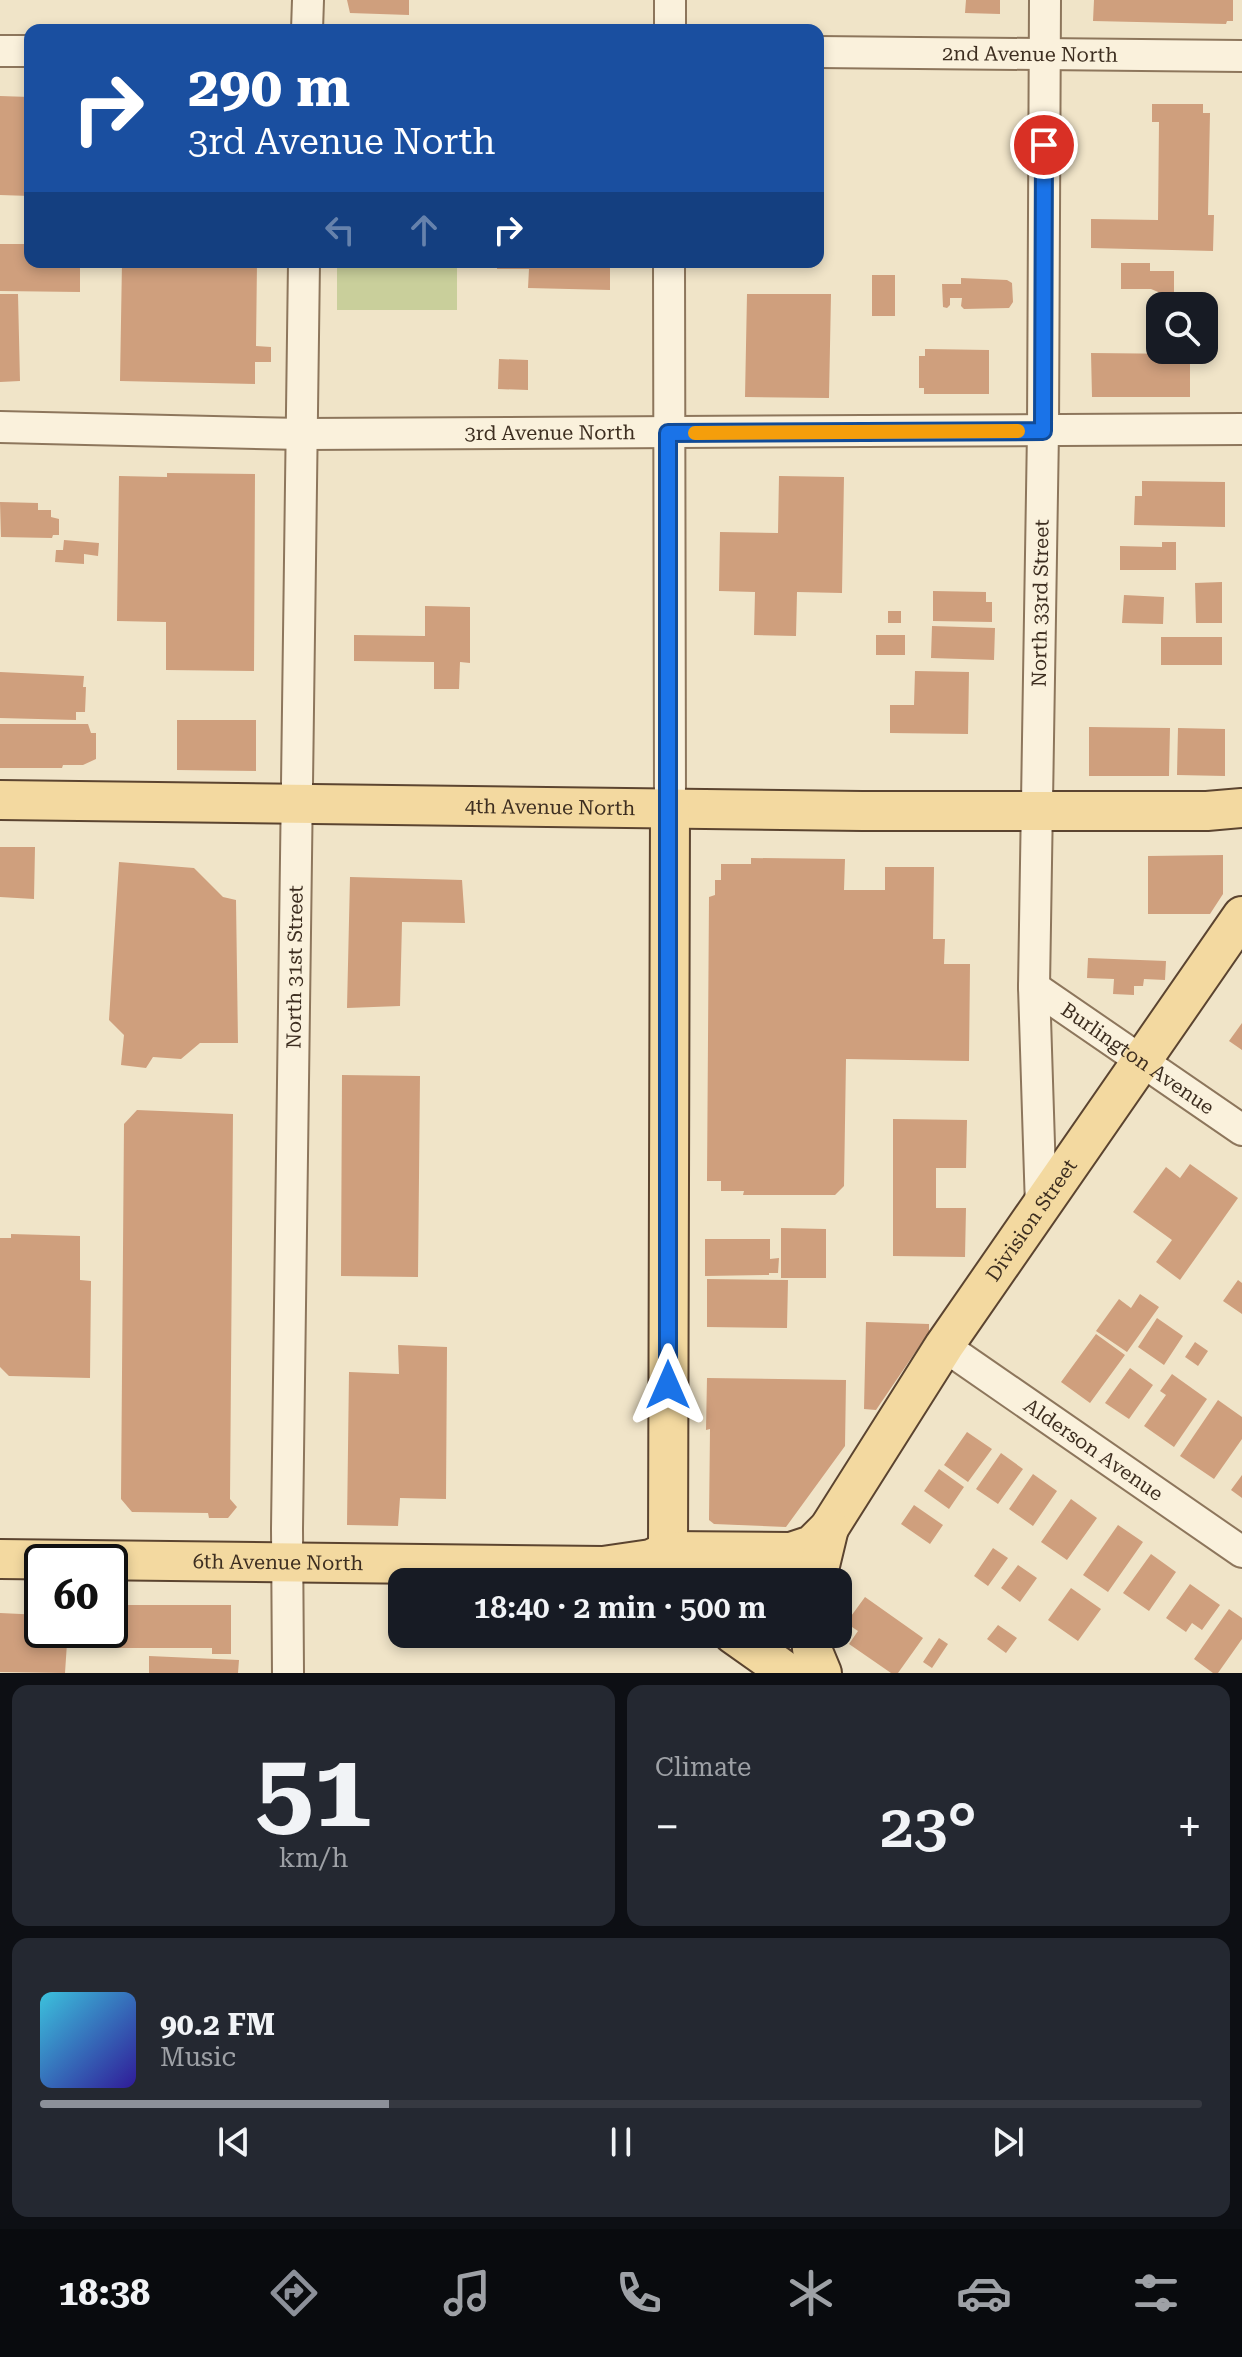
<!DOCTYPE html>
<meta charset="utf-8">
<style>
:root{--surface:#171b24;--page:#242831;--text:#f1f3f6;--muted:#9ea1a6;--line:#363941;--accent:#8c9099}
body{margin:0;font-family:"Roboto Serif",serif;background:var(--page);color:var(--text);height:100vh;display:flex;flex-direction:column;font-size:30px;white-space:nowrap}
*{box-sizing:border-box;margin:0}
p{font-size:26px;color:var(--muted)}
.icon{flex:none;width:44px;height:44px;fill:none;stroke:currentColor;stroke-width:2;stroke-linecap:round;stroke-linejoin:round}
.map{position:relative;height:1673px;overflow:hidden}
.sheet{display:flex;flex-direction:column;gap:12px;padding:12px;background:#0d0f14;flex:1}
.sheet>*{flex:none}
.banner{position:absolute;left:24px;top:24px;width:800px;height:244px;border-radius:16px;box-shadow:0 4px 12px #0003;background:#1a4fa0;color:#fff;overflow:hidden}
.buttons{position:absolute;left:1146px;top:292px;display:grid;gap:16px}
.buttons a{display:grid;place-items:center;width:72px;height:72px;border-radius:16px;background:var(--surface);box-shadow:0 4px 12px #0003;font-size:40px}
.speed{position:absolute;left:24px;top:1544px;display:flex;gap:16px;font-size:40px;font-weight:700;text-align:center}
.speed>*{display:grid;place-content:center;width:104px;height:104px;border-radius:50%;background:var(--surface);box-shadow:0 4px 12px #0003;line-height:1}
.speed .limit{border:4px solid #111;border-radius:12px;background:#fff;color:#111}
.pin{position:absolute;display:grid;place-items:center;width:68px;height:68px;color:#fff;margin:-34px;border:4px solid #fff;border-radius:50%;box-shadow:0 2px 8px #0007}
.me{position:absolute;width:88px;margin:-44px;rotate:0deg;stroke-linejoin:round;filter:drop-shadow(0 0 6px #0008)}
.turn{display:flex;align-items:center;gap:28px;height:168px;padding:0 32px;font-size:36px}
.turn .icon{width:104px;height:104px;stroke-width:2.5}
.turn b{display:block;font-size:56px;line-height:68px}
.lanes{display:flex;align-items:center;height:76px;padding:0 32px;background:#0003;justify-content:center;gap:40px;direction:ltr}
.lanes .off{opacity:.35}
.big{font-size:60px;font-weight:600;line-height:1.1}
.sheet .tile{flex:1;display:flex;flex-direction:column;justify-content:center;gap:12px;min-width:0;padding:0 28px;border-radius:16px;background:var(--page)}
.sheet .dial{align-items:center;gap:0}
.dial b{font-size:104px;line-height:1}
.song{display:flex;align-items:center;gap:24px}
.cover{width:96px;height:96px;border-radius:12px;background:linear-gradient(135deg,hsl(190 70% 55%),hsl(250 70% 35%))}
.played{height:8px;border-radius:4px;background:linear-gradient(90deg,var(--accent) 30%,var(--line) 30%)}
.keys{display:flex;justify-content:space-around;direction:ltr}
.heat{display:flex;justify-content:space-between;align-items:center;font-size:44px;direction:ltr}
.sheet .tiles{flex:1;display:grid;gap:12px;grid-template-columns:1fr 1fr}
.tile:last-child{grid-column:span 2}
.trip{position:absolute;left:388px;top:1568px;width:464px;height:80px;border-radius:16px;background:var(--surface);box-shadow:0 4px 12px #0003;font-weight:600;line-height:80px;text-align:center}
.menu{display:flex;height:128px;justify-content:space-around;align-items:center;background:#090b0e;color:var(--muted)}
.menu .icon{width:56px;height:56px}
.menu .current{color:var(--accent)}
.menu b{font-size:36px;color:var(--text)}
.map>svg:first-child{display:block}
.green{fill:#c9cf9b}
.building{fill:#cf9f7d}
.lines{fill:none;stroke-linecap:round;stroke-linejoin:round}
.minor-casing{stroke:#8d765c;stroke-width:34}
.major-casing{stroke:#5b4430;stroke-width:42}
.minor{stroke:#faf1dc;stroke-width:30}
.major{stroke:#f3d9a0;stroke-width:38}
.route-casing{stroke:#114b97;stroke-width:20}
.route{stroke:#1a73e8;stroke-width:14}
.slow{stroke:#f59e0b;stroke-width:14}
.labels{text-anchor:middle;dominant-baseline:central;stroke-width:7;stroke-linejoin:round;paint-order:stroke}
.street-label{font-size:20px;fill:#3d2e20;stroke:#f7eed8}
</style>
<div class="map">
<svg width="1242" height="1673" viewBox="0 0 1242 1673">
<rect width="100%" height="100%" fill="#f0e4c8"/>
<!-- green -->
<path class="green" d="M337 262H457V310H337Z"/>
<!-- building -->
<path class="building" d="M347 0H409V15L350 13Z
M966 0H1000V14L965 13Z
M1094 0H1233V21H1227L1226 24 1093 21Z
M0 96 30 97V196L0 195Z
M1152 104H1203V113H1210L1208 215H1214L1213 251 1091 248V219L1158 220 1159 122H1152Z
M0 244H30V262H80V292L0 291Z
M122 262H257L256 346 271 347V362H255V384L120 381Z
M497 262H610V290L528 288 529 269H497Z
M1121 263H1150V271H1174V295L1163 294 1151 289H1121Z
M872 275H895V316H872Z
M961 278 1007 280 1012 283 1013 302 1009 308 964 309 961 306 962 298H950V305L947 308 943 307 942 284H961Z
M0 294H18L20 381 0 382Z
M747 294H831L829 398 745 397Z
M925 349 989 350V394H924V388H919V356H925Z
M1091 353 1190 354V397H1092Z
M499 359 528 360V390L498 389Z
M167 473 255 474 254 671 166 670V622L117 621 119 476 167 477Z
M779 476 844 477 842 593 797 592 796 636 754 635 755 592 719 591 720 532 778 533Z
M1142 481 1225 482V527L1134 525 1135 496H1142Z
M0 502 38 503V510H51V517L59 519V535H53L52 538 1 537Z
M64 540 99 543 98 556 84 554V564L55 562 56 550H63Z
M1162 542H1176V570H1120V546L1162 547Z
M1222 582V623H1196L1195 583Z
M933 591 986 592V602H992V622L933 621Z
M1124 595 1164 597 1163 624 1122 623Z
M425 606 470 607V663L460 662 459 689H434V662L354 661V635L425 636Z
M888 611H901V623H888Z
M932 626 995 628 994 660 931 658Z
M876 635H905V655H876Z
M1161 637H1222V665H1161Z
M915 671 969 672 968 734 890 733V705H914Z
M0 672 84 676 83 687H86L85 712H76V720L0 718Z
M177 720H256V771L177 770Z
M0 724H88L91 733H96V759L83 765H63L62 768H0Z
M1089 727 1170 728 1169 776H1089Z
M1178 728 1225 729V776L1177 775Z
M0 847H35L34 899 0 897Z
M1223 855V894L1210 914H1148V856Z
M751 858 845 859 844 890H885V867H934L933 939H945L944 964H970L969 1061 846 1059 844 1186 835 1195H743L744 1191H721V1181H707L709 897 715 895V880H721V864H751Z
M119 862 194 868 223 897 236 900 238 1043H200L181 1059 153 1057 146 1068 121 1065 124 1035 109 1020Z
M350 877 462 880 465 923 402 922 400 1006 347 1008Z
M1088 958 1166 961 1165 980 1144 979 1143 986H1134V995L1113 994 1114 979 1087 978Z
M1242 1023V1050L1229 1041Z
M342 1075 420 1076 418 1277 341 1276Z
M137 1110 233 1114 230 1499 237 1507 228 1518H209L208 1513 132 1512 121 1499 124 1124Z
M893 1119 967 1120 966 1168H936V1208H966L965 1257 893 1256Z
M1190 1164 1238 1198 1180 1280 1156 1262 1172 1240 1133 1212 1166 1167 1180 1178Z
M781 1228 826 1229V1278H781Z
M11 1234 80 1236V1280L91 1281 90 1378 9 1376 0 1367V1238H11Z
M705 1239H770V1259L779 1258 778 1273H769V1275L705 1276Z
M707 1279 788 1280 787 1328 707 1327Z
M1238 1280 1242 1283V1314L1223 1301Z
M1140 1294 1159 1307 1127 1352 1096 1331 1119 1299 1131 1308Z
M1157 1318 1183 1336 1164 1365 1138 1347Z
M866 1322 929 1324V1332L876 1410 864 1409Z
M1096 1334 1125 1355 1090 1403 1061 1382Z
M1195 1342 1208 1351 1198 1366 1185 1357Z
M398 1345 447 1347 446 1499 400 1498 398 1526 347 1525 349 1372 399 1374Z
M1130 1368 1153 1385 1129 1419 1105 1403Z
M1172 1374 1207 1399 1174 1447 1144 1426 1166 1395 1160 1391Z
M707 1378 846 1380 845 1446 786 1527 714 1524 709 1520 710 1429 706 1430Z
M1218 1400 1242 1417V1439L1214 1479 1180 1456Z
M967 1432 992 1449 968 1482 944 1465Z
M1001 1453 1023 1469 998 1504 976 1489Z
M939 1469 964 1487 949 1509 924 1491Z
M1033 1474 1057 1491 1033 1526 1009 1509Z
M1242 1475V1498L1231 1490Z
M1071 1499 1097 1518 1067 1560 1041 1542Z
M914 1505 943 1525 930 1544 901 1524Z
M1118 1525 1143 1542 1108 1592 1083 1575Z
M993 1548 1008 1558 988 1586 974 1576Z
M1151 1554 1176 1572 1149 1611 1123 1593Z
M1018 1565 1037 1578 1020 1602 1001 1588Z
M1190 1584 1220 1605 1202 1630 1192 1623 1186 1632 1166 1618Z
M1071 1588 1101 1609 1078 1641 1048 1620Z
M865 1597 923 1638 898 1673H891L849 1644 858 1631 846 1623Z
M110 1605H231V1654H212V1648H109Z
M1229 1609 1242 1618V1639L1218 1673H1213L1194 1659Z
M0 1613 42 1615V1630H93L92 1645 67 1643 65 1673 0 1672Z
M998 1625 1017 1638 1006 1653 987 1639Z
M939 1638 948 1644 932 1668 923 1662Z
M149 1656 239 1660 238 1673H149Z"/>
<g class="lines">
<defs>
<g id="minor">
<path d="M307 30 308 0"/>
<path d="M670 30V0"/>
<path d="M0 51H30"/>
<path id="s1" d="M818 52 1242 56"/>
<path d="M669 262 670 808"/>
<path id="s2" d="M0 427 302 434 1242 429"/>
<path id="s3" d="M1034 987 1242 1130"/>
<path id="s4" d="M1041 1207 1034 987 1043 431 1045 0"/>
<path id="s5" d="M944 1346 1242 1552"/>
<path id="s6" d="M288 1673 287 1529 304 262"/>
</g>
<g id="major">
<path id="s7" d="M0 800 862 811H1207L1242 808"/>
<path d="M670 808 668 1551 678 1582"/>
<path id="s8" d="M0 1559 603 1566 651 1559 668 1551 791 1552 812 1545 829 1528 944 1346 1242 916"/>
<path d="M816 1582 829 1528"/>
<path d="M733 1634 788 1673"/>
<path d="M811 1634 812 1649 822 1673"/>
</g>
</defs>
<!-- minor casing -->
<use href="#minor" class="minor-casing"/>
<!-- major casing -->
<use href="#major" class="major-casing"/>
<!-- minor -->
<use href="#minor" class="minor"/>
<!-- major -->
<use href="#major" class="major"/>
</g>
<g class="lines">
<defs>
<path id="route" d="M668 1385V433L1043 431 1044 145"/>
</defs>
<!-- route casing -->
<use href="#route" class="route-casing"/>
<!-- route -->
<use href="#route" class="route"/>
<!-- slow -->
<path class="slow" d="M695 433 1018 431"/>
</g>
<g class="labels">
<!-- street labels -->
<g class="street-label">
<text stroke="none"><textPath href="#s1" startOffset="212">2nd Avenue North</textPath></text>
<text stroke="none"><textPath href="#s2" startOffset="550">3rd Avenue North</textPath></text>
<text stroke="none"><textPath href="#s4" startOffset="604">North 33rd Street</textPath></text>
<text stroke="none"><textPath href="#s7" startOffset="550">4th Avenue North</textPath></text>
<text stroke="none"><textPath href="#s6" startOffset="706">North 31st Street</textPath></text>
<text stroke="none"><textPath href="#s3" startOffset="126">Burlington Avenue</textPath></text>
<text stroke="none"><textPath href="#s8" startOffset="1208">Division Street</textPath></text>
<text stroke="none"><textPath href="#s5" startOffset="182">Alderson Avenue</textPath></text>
<text stroke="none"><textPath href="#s8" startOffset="278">6th Avenue North</textPath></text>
</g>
</g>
</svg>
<div class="buttons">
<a><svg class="icon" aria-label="search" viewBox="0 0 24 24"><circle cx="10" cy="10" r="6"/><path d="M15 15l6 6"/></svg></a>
</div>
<div class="speed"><div class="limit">60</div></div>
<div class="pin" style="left:1044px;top:145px;background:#d93025"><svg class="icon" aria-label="arrive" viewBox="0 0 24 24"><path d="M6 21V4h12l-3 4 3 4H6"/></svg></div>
<svg class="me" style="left:668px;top:1385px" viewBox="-20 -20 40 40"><path d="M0-17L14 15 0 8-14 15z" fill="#1a73e8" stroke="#fff" stroke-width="4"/></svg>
<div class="trip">18:40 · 2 min · 500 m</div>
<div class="banner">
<div class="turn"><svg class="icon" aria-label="right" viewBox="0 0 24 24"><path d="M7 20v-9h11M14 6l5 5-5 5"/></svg><div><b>290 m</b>3rd Avenue North</div></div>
<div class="lanes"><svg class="icon off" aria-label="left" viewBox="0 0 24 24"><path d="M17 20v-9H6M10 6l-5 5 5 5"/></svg><svg class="icon off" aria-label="ahead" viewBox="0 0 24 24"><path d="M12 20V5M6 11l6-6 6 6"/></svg><svg class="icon" aria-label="right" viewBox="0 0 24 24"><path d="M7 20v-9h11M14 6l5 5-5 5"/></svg></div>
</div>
</div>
<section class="sheet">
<div class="tiles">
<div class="tile dial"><b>51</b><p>km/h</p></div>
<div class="tile"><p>Climate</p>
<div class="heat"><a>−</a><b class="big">23°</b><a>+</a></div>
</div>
<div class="tile">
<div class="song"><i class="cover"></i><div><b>90.2 FM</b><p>Music</p></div></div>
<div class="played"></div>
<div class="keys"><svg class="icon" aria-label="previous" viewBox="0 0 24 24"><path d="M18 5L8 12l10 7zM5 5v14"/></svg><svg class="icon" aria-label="pause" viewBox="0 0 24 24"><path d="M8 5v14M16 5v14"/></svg><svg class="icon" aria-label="next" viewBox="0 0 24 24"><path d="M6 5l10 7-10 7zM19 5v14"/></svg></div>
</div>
</div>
</section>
<nav class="menu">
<b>18:38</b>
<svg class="icon current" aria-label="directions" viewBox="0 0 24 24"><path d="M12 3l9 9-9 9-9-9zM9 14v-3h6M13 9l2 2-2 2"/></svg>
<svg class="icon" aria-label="music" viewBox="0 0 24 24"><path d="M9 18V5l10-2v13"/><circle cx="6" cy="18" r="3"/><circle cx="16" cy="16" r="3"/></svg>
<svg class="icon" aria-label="phone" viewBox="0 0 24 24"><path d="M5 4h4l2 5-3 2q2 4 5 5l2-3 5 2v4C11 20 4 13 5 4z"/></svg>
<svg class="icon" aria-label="climate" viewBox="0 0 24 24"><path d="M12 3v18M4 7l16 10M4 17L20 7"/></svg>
<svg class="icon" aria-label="car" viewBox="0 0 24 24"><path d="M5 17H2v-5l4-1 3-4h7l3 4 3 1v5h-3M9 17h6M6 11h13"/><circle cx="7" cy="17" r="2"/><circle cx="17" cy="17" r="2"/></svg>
<svg class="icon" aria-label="filters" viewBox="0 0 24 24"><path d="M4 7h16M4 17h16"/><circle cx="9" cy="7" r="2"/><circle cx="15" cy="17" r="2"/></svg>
</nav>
